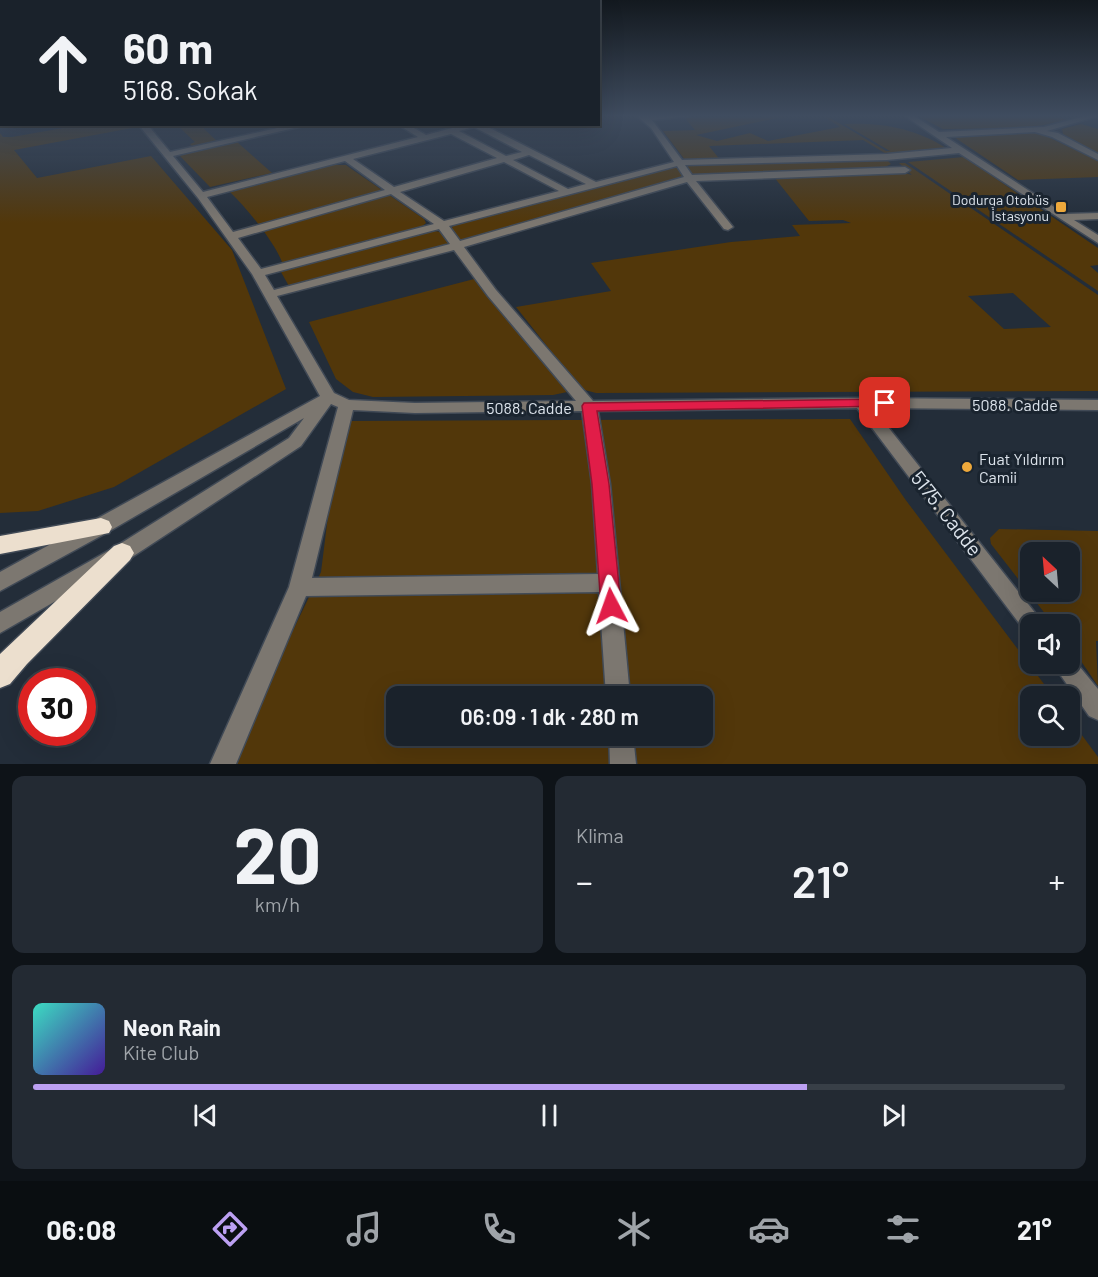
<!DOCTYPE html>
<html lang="tr">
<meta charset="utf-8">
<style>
:root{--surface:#1a222b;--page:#232a33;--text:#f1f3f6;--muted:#9fa4a9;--line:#383f47;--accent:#bca0f2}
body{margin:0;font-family:Barlow,sans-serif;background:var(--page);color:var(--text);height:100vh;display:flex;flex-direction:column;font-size:22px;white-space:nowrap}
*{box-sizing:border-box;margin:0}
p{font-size:20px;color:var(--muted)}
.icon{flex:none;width:33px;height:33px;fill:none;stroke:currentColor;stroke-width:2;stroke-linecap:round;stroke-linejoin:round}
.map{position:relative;height:764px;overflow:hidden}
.details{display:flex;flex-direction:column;gap:12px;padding:12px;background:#0e1318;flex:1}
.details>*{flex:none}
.banner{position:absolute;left:0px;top:0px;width:600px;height:126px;box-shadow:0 6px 24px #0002,0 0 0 2px var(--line);background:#1a222b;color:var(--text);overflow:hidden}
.needle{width:39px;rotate:334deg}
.fabs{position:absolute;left:1020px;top:542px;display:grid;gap:12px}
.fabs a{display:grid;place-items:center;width:60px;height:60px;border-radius:12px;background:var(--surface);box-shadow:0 6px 24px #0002,0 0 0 2px var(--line);font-size:30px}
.speed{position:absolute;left:18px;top:668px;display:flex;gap:12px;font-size:30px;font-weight:700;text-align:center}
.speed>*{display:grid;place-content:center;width:78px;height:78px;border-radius:50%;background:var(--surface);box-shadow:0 6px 24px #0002,0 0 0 2px var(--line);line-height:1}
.speed .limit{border:9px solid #d22;background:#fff;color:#111}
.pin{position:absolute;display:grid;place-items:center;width:51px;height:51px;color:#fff;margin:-26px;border-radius:12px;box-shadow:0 3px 9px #0006}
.me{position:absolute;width:66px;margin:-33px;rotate:356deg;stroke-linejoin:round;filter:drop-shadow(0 0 4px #0008)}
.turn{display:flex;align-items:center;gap:21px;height:126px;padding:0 24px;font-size:27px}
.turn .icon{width:78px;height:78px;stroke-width:2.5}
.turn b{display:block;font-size:42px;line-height:51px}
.big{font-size:45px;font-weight:600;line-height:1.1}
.details .widget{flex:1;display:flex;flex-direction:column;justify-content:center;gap:9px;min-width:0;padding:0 21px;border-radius:12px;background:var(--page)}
.details .dial{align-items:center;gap:0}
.dial b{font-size:78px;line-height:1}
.song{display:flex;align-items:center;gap:18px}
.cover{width:72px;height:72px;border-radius:9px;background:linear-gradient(135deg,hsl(170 70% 55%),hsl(260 70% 35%))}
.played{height:6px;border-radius:3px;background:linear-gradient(90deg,var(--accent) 75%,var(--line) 75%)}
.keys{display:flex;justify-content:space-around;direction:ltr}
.heat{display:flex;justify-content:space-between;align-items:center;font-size:33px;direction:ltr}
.details .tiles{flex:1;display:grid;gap:12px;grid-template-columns:1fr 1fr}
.widget:last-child{grid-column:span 2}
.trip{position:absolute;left:386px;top:686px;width:327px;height:60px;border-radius:12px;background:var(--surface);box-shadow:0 6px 24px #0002,0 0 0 2px var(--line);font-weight:600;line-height:60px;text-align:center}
.menu{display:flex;height:96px;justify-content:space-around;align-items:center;background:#0a0e11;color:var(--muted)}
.menu .icon{width:42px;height:42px}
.menu .active{color:var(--accent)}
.menu b{font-size:27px;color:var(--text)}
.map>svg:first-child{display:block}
.green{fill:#52370a;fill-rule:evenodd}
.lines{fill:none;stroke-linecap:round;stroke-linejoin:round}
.minor-casing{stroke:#414a56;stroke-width:3}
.highway-casing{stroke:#414a56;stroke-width:3}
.minor{fill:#7c7770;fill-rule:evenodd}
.highway{fill:#ecdfce;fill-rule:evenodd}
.route{fill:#e11d48;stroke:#92132f;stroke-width:1.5}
.poi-dot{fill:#eda83b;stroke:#1a242f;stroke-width:2}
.labels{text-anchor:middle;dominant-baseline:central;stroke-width:6;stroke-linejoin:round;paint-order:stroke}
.far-poi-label{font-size:14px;fill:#dde4ec;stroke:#1a242f;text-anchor:end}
.street-label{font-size:16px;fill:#dde4ec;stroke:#1a242f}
.poi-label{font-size:16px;fill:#dde4ec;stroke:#1a242f;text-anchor:start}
.near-street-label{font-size:20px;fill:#dde4ec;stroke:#1a242f}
</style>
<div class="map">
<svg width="1098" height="764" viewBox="0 0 1098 764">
<rect width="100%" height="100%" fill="#232d39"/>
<!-- green -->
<path class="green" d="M787 116 696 135 717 141 750 133 768 141 840 127 823 116H827L886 151H890L844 124C879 122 916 128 946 148L888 155 863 140 709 146 721 161 685 160 663 131 695 130 684 117Z
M918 116H1054L1068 120 1028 128 943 129Z
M1081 124 1098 129V153L1063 134 1062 129Z
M80 125H129L132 128 14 150 37 178 151 156 232 250 286 389 114 487 38 511 0 513V133L3 137H12Z
M200 125 219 143 193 147 190 144 195 142 179 127Z
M1038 132 1098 161V177L1018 180 954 137Z
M236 141 272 173 210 187 180 156 187 152Z
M964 157 1098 248V265L1090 266 1098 273V291L908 162Z
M886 159 891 164 881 169 690 176 686 166Z
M899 163H905L1098 295V391L596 393 581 389 516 307 611 291 591 263 731 242 800 236 792 225 851 223 843 220 809 221 774 177 898 171 912 175ZM1013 293 1051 327 1004 329 968 296Z
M332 165H346L350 168 424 219 426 223 420 228 283 265C277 245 246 207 230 192Z
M675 166 678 167 683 178 460 242 450 231 454 224Z
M430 230 440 232 450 242 447 246 290 288 281 272 287 268Z
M478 278 572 391 553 395 373 397 353 392 336 379 309 322Z
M850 419 905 499 1053 696H1030V735H1070V719L1098 757V764H229L321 572 335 460 343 426 351 421ZM396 696H702V735H396Z
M999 529 1098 531V641H1096L1098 686 1070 645V624H1053L991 544 990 538ZM1030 552H1070V591H1030Z"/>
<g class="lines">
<defs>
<path id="minor" d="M637 116H691L652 120 682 160 887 154 952 148 905 116H914L939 132 1044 127 1085 116H1098L1047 131 1058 133 1098 154V160L1052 137 1035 132 946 137 1065 214 1098 213V219L1074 220 1098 235V243L959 153 887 160 685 165 692 175 905 167 910 170 905 173 696 181 733 227 728 230 724 229 687 182 464 247 496 290 593 401 861 398 1098 400V410L873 408 1044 624H1030V633L1025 631 857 408 598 411 610 484 630 696H606L599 592 306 596 236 764H210L289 587 338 407 331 404 301 446 129 559 0 633V612L115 547 289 438 304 418 108 532 0 591V572L320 396 252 274 198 198 138 124H147L170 152 295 124H312L173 156 203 192 418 137 397 124H407L426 135 467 124H482L596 182 674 162 651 128ZM474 127 522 152 506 156 459 131ZM451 134 497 158 394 187 353 159ZM529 155 586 184 568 189 513 160ZM345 161 385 190 233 232 207 197ZM504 162 559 191 444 221 400 192ZM677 166 684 177 460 241 449 226ZM391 194 434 224 261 269 238 238ZM439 229 450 244 274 290 265 275ZM454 250 488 296 576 401 415 403 349 400 334 393 277 296ZM353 410 415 413 582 411 592 484 598 574 312 578Z
M1070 655 1098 689V720L1089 716 1052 663H1070Z
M609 735H633L636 764H610Z"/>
<path id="highway" d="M101 518 109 521 112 527 109 533 0 554V536Z
M122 543 130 546 134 553 130 560 27 664 10 684 0 688V654L114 546Z"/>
</defs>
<!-- minor casing -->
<use href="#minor" class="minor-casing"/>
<!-- highway casing -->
<use href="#highway" class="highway-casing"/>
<!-- minor -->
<use href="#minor" class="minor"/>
<!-- highway -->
<use href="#highway" class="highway"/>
</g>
<!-- sky -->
<linearGradient id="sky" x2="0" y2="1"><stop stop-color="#13191f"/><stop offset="0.52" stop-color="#3f4c5f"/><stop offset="1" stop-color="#3f4c5f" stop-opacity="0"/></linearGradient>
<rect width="1098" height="223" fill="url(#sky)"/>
<!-- route -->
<path class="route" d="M885 399 890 400 892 403 890 406 597 411 609 484 621 606 618 612 611 614 604 612 601 606 592 484 582 406 584 403Z"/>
<!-- markers -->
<g class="poi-dot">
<rect x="1055" y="201" width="12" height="12" rx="3"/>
<circle cx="967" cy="467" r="6"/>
</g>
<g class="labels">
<!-- far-poi labels -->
<g class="far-poi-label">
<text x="1049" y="199">Dodurga Otobüs<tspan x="1049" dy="16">İstasyonu</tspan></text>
</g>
<!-- street labels -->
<g class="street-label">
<text x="1015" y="404">5088. Cadde</text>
<text x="529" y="407">5088. Cadde</text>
</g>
<!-- poi labels -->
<g class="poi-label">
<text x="979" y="458">Fuat Yıldırım<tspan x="979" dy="18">Camii</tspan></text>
</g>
<!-- near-street labels -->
<g class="near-street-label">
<text transform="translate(947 513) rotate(52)">5175. Cadde</text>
</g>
</g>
</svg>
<div class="fabs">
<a><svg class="needle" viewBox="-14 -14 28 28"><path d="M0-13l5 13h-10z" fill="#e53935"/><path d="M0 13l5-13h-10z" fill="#9fa4a9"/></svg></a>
<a><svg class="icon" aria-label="sound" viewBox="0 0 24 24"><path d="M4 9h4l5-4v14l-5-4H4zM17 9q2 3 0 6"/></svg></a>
<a><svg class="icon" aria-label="search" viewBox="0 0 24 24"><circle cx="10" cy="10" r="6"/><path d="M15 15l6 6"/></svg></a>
</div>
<div class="speed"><div class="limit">30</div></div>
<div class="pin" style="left:885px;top:403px;background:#d93025"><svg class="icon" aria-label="arrive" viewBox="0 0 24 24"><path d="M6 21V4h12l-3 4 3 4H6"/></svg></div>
<svg class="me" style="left:611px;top:606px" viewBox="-20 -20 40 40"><path d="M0-17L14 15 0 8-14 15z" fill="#e11d48" stroke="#fff" stroke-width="4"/></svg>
<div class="trip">06:09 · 1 dk · 280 m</div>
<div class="banner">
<div class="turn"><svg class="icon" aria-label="ahead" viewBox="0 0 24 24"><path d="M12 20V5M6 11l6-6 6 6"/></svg><div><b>60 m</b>5168. Sokak</div></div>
</div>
</div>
<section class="details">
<div class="tiles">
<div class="widget dial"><b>20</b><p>km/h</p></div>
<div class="widget"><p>Klima</p>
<div class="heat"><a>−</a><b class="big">21°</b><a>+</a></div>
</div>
<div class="widget">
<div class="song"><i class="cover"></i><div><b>Neon Rain</b><p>Kite Club</p></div></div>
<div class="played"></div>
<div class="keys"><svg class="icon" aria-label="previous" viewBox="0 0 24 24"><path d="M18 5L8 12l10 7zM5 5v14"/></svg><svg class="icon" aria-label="pause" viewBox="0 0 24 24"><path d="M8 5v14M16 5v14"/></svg><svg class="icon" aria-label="next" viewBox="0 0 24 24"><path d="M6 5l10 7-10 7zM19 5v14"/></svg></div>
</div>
</div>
</section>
<nav class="menu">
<b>06:08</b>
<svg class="icon active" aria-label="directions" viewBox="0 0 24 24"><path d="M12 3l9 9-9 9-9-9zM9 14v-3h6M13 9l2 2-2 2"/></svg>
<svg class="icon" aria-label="music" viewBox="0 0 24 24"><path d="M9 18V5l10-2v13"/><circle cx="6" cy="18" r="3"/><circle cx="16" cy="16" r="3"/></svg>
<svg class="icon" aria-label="phone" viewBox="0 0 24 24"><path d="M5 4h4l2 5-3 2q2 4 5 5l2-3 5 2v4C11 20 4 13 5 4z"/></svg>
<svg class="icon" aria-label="climate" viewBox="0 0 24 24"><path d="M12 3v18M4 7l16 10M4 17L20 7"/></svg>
<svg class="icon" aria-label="car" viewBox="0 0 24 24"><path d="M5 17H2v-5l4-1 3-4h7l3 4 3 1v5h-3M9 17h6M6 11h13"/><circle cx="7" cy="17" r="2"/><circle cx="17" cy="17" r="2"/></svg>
<svg class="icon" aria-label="filters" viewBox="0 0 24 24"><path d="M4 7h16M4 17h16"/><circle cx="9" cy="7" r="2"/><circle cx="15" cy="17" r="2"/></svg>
<b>21°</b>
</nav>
